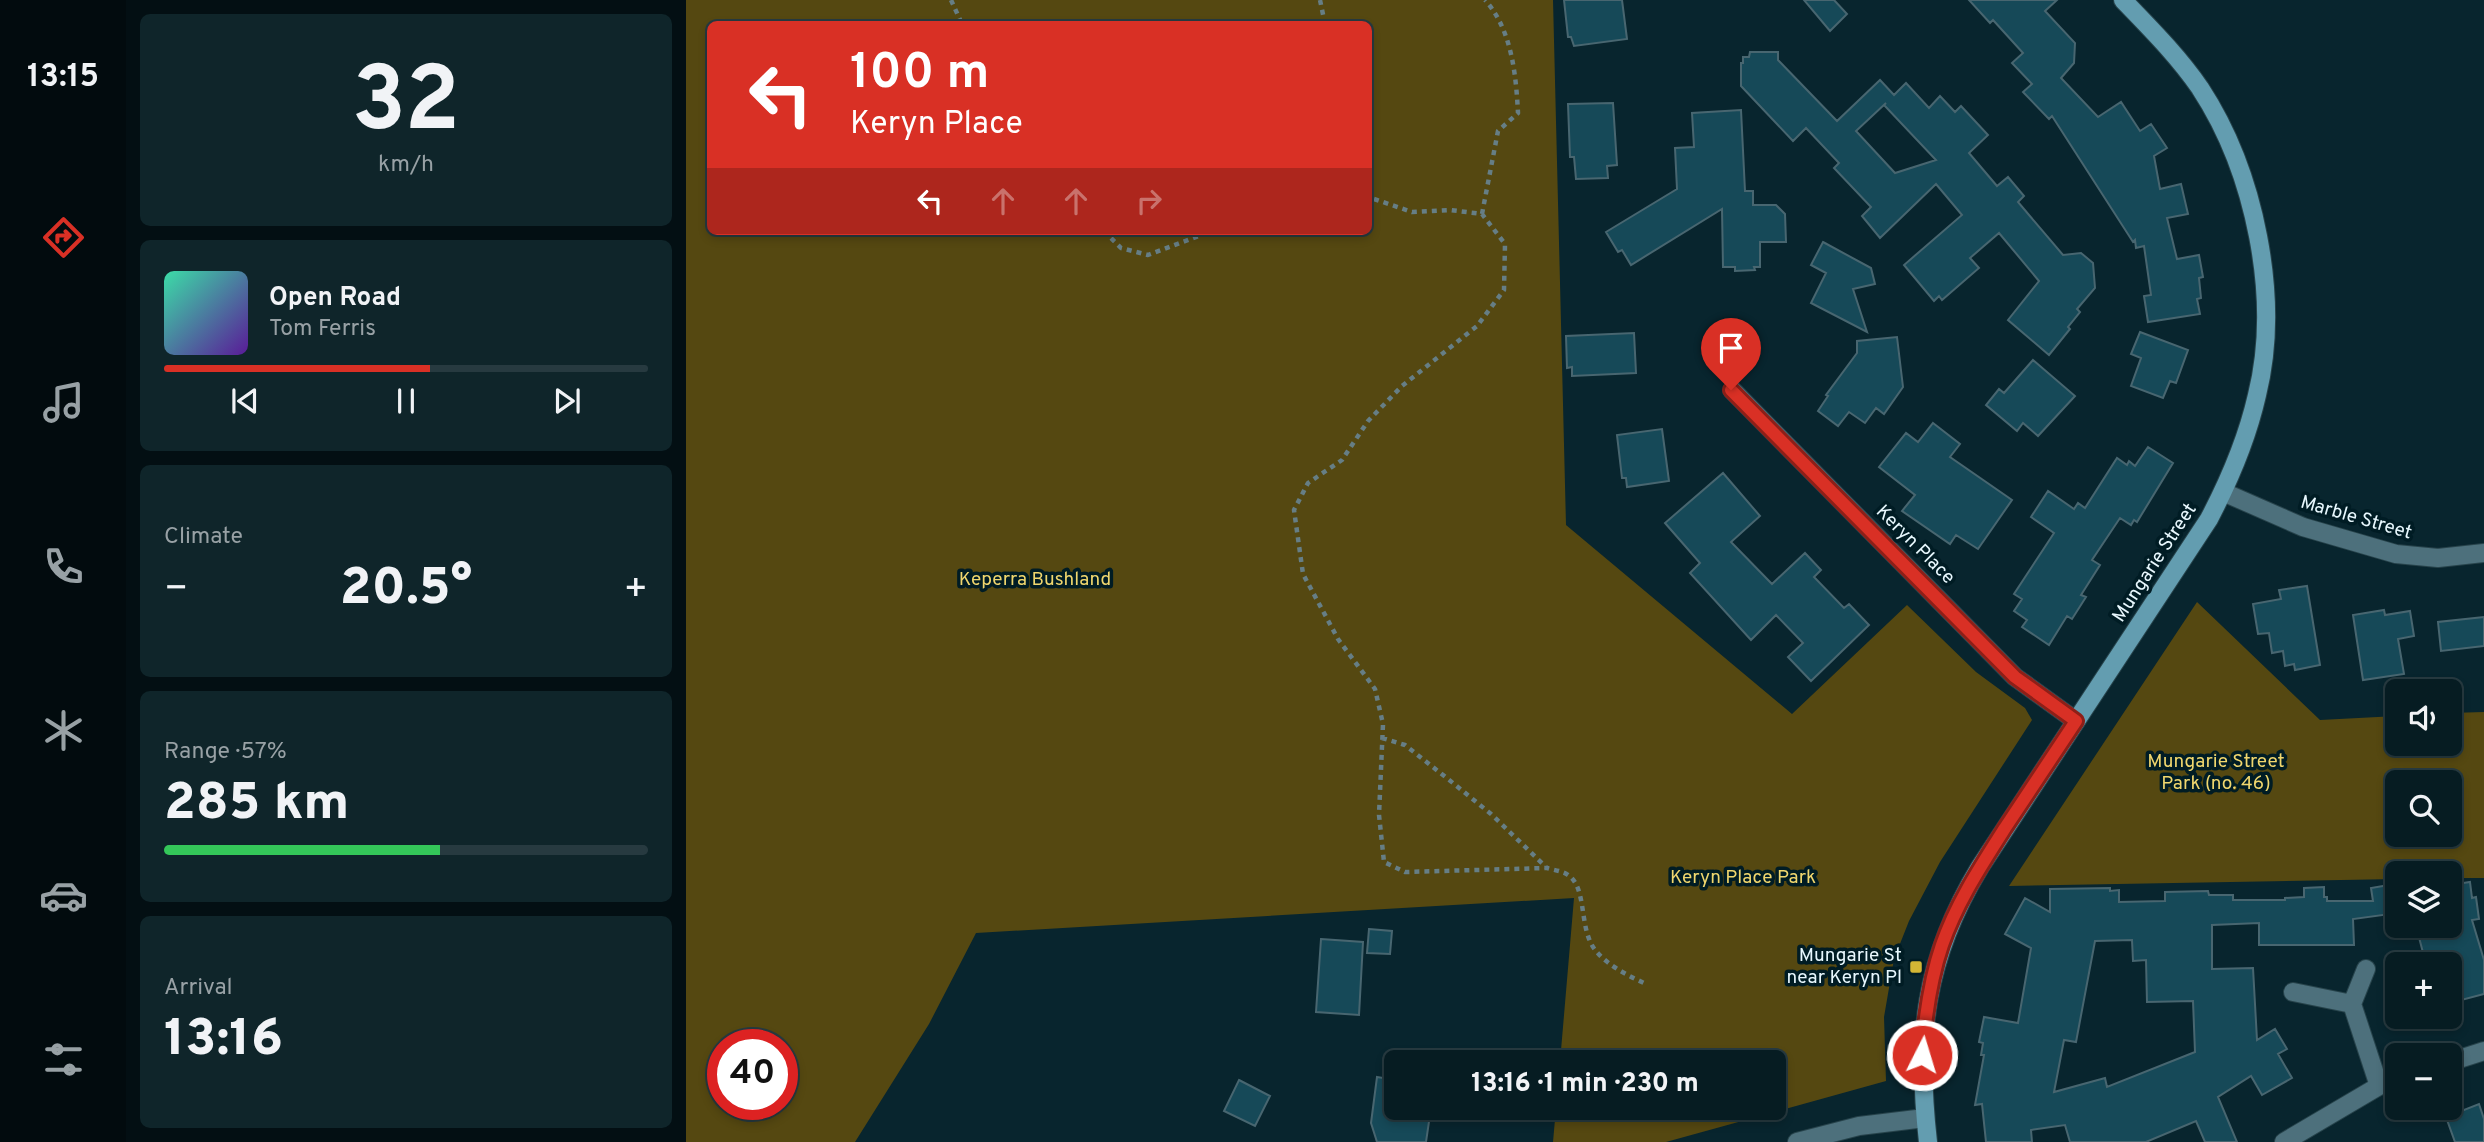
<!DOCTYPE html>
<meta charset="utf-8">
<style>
:root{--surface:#061c22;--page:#0f252a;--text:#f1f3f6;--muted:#98a1a5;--line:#273a40;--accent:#d93025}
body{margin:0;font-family:Overpass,sans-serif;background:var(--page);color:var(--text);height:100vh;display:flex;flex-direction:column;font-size:26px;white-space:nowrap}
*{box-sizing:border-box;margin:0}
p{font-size:23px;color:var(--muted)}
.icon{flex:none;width:38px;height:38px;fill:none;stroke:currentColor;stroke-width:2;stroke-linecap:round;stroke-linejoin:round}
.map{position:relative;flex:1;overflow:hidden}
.sheet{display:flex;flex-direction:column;gap:14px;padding:14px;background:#030f13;width:560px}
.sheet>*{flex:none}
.banner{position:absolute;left:21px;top:21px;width:665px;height:214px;border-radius:10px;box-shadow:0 4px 10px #0003,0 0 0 2px var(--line);background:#d93025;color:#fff;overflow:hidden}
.controls{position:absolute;left:1699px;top:679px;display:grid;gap:14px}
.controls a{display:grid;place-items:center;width:77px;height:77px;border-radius:10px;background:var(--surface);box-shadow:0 4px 10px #0003,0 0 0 2px var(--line);font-size:35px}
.speed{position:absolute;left:21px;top:1029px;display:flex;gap:14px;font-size:35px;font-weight:700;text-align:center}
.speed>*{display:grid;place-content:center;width:91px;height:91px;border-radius:50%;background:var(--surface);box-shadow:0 4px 10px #0003,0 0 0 2px var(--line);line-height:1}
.speed .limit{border:10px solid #d22;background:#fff;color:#111}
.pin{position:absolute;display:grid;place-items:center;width:60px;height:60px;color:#fff;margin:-72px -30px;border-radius:50% 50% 50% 0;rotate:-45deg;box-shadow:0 0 7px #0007}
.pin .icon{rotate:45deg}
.me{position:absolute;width:77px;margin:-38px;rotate:5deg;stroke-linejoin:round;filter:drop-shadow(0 0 5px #0008)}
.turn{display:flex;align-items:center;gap:24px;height:147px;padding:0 28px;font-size:32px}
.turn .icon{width:91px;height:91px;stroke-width:2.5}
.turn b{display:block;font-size:49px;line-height:60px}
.lanes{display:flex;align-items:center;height:66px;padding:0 28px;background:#0003;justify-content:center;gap:35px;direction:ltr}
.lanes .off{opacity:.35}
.big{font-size:52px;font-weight:800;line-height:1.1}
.sheet .widget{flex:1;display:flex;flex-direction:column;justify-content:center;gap:10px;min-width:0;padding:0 24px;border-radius:10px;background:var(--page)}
.sheet .dial{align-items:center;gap:0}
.dial b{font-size:91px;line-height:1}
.song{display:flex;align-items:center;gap:21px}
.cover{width:84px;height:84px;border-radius:10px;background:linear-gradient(135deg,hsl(160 70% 55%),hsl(270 70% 35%))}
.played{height:7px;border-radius:4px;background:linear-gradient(90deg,var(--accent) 55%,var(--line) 55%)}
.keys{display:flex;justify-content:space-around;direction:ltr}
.heat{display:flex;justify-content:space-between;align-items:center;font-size:38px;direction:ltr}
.charge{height:10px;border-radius:5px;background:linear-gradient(90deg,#34c759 57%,var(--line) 0)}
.trip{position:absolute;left:698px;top:1050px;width:402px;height:70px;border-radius:10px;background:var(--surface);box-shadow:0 4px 10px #0003,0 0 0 2px var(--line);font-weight:800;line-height:70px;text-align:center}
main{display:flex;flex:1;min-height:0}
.menu{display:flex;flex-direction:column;width:126px;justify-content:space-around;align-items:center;background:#020b0e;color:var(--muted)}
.menu .icon{width:49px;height:49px}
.menu .on{color:var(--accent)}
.menu b{font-size:32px;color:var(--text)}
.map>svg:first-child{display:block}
.green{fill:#554811;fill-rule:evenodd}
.building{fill:#164958;stroke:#486670;stroke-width:2;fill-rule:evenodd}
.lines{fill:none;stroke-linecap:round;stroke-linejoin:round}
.street-casing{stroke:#27434b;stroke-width:20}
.secondary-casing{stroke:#27434b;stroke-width:20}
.path{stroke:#667e85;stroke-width:4.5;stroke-dasharray:5 5;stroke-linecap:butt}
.street{stroke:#4d707c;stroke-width:18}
.secondary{stroke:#639db0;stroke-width:18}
.route-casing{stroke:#8d1f18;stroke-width:18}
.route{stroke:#d93025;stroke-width:12}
.poi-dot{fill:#d3b635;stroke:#001c24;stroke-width:2.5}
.labels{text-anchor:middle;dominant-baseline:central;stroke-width:7;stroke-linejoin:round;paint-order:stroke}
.street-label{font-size:19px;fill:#e8f8fe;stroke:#001c24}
.park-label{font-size:19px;fill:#f0d76e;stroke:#001c24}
.poi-label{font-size:19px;fill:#e8f8fe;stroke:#001c24;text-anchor:end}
</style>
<main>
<nav class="menu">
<b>13:15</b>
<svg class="icon on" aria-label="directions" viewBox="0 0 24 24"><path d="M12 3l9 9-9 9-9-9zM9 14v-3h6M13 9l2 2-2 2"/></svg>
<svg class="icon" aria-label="music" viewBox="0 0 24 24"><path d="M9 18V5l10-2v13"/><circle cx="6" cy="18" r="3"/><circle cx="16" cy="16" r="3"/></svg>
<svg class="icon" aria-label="phone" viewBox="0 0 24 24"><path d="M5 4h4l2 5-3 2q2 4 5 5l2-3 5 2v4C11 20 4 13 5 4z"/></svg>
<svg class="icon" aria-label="climate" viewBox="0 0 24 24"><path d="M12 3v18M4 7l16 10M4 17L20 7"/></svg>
<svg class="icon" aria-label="car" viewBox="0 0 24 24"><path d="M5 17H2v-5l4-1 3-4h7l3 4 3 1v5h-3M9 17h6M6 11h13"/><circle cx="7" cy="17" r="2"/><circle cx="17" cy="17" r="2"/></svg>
<svg class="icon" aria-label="filters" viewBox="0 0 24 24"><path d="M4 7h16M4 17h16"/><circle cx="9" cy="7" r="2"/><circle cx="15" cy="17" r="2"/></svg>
</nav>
<section class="sheet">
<div class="widget dial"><b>32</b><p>km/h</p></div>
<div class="widget">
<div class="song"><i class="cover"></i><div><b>Open Road</b><p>Tom Ferris</p></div></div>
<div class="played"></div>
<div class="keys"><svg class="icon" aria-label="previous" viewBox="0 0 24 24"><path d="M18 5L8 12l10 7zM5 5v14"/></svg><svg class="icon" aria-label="pause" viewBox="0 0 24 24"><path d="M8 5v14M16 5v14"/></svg><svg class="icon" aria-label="next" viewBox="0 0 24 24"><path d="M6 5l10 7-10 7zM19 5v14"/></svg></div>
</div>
<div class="widget"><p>Climate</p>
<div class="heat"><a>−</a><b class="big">20.5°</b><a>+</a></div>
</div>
<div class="widget"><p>Range · 57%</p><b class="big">285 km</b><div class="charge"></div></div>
<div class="widget"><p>Arrival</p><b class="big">13:16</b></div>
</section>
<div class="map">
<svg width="1798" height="1142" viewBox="0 0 1798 1142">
<rect width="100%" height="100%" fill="#08252e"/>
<!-- green -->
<path class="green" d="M0 0H867L880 525 1106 714 1221 605 1290 672 1339 708 1346 720 1254 862 1223 921 1208 959 1198 1017 1200 1081 980 1142H867L870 1108H1088V1062H874L888 898 290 933 243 1024 169 1142H0ZM682 24V231H24V24ZM37 1045H96V1104H37Z
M1511 602 1634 720 1711 716 1712 744H1764V713L1798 712V878H1764V873H1712L1711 879 1323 886ZM1764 782V835H1712V782Z"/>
<!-- building -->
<path class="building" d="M878 0H936L941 39 888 46 885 37H882Z
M1118 0H1148L1161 14 1144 31Z
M1283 0H1371L1359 11 1389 43 1388 63 1375 78 1412 117 1435 102 1454 131 1465 124 1481 148 1468 156 1474 189 1495 184 1502 214 1481 218 1491 259 1513 255 1517 277 1513 278 1515 298 1511 299 1514 314 1462 322 1458 296 1465 295 1458 246 1450 248 1449 240 1447 242 1366 116 1363 119 1337 92 1346 84 1326 63 1337 53 1307 20 1304 23Z
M1064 52H1092V60L1151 121 1194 80 1208 95 1220 83 1243 108 1254 96 1269 112 1275 106 1302 135 1283 153 1311 186 1322 177 1338 196 1332 202 1377 255 1395 253 1407 263 1409 288 1391 309 1394 312 1382 327 1384 329 1363 355 1322 320 1353 281 1313 233 1284 258 1293 268 1256 300 1253 296 1248 301 1218 265 1276 215 1250 184 1194 238 1176 216 1185 207 1148 168 1153 163 1120 128 1107 141 1055 86V63H1057V57H1063ZM1200 103 1198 105 1250 160 1209 173 1170 131Z
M927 103 931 165 921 166 922 178 890 179 888 157H884L882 104Z
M1055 110 1059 191H1067V205H1090L1099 214 1100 242H1074V267H1068L1069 270 1049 271V267H1037L1036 209 945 265 936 250 932 252 920 232 991 189 989 148 1008 147 1006 113Z
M1137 242 1185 268 1189 284 1167 289 1181 332 1125 303 1140 273 1125 265Z
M1454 332 1502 350 1490 383 1484 381 1477 398 1445 386 1455 358 1445 354Z
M948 333 950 373 886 376V367L881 368 880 336Z
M1211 337 1217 387 1198 414 1190 408 1179 423 1163 412 1152 426 1132 411 1142 396 1140 395 1171 353V341Z
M1347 360 1389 396 1352 436 1337 423 1331 431 1300 405 1313 389 1318 393Z
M1247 423 1274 444 1264 457 1326 500 1292 549 1270 535 1264 544 1216 511 1229 495 1193 467 1220 433 1232 442Z
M976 429 983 481 941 487 940 478H936L931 435Z
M1462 447 1487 463 1451 522 1448 520 1445 525 1434 518 1406 560 1414 565 1395 595 1400 597 1386 619 1381 616 1363 645 1336 627 1341 620 1328 611 1336 599 1328 594 1368 533 1345 517 1362 491 1388 509 1392 503 1399 508 1431 458 1441 465 1443 461 1449 466Z
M1037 473 1074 516 1045 542 1086 584 1119 553 1135 570 1128 577 1158 608 1163 604 1183 625 1125 681 1102 657 1117 643 1090 615 1065 640 1004 573 1014 563 979 523Z
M1621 586 1634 665 1609 670 1608 664 1599 666 1597 651 1586 653 1583 633 1572 634 1567 604 1595 599 1593 590Z
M1698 610 1699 615 1724 611 1728 636 1712 639 1718 674 1677 680 1667 615Z
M1798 617V646L1755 651 1752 622Z
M1784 882 1786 898 1790 897 1793 919 1786 920 1798 960V994L1764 1003V964H1740L1730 926H1764V885Z
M1709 884 1712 913 1667 919 1668 945H1573V923L1526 925V969L1567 968 1571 1040 1589 1029 1601 1049 1592 1054 1606 1078 1576 1095 1565 1076 1532 1097 1551 1142H1519L1510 1121 1460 1142H1384L1379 1125 1345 1130 1346 1142H1300L1296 1104 1289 1105 1298 1055H1295L1297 1043 1293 1042 1298 1017 1332 1023 1345 948 1319 934 1339 898 1364 912V889L1424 888V891L1433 890V902L1479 901V892L1522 891 1523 895H1547V900H1599V898L1618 897V888L1638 887V897H1641V901H1687L1685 888ZM1446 940 1447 961 1460 960 1461 1002 1507 1001 1509 1052 1421 1087 1419 1078 1368 1092 1378 1040 1390 1042 1409 941Z
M683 929 706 931 704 954 681 953Z
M635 939 677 942 673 1015 630 1012Z
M691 1077 710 1080V1108H745L740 1142H691L685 1123Z
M553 1080 584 1096 569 1126 538 1111Z
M1793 1104 1798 1119V1142H1769L1760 1117Z"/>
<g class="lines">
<defs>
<path id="street" d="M1046 390 1329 677 1390 721
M1537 492 1617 527 1710 554 1752 558 1798 553
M1680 969 1666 1004 1693 1086
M1607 992 1666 1004
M1764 1062 1798 1051
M1111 1142 1173 1126 1239 1118
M1598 1142 1693 1086 1712 1079"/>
<path id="secondary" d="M1242 1142C1230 1036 1238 960 1294 867L1523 519C1544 479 1561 439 1571 395 1595 298 1569 172 1514 88 1492 56 1464 28 1437 0"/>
</defs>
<!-- street casing -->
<use href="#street" class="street-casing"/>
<!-- secondary casing -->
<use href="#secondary" class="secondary-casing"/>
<!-- path -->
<path class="path" d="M265 0 276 24
M634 0 639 24
M682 191 688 199 726 212 764 210 796 214 819 244 818 290 791 326 716 386 682 421 656 460 622 483 608 510 617 574 652 639 689 689 697 724 693 815 698 862 719 872 861 868C867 870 877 871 882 875 902 888 892 930 910 951 922 966 943 976 960 984
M796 214 812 131 832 113C830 75 826 30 799 0
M418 231 435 248 462 255 526 231
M696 738 719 745 762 779 805 814 860 867"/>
<!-- street -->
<use href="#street" class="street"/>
<!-- secondary -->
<use href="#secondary" class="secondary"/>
</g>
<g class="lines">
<defs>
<path id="route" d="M1045 390 1329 677 1390 721C1366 757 1343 792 1319 828 1295 866 1271 902 1256 945 1244 980 1239 1017 1236 1055"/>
</defs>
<!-- route casing -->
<use href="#route" class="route-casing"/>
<!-- route -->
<use href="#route" class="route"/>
</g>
<!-- markers -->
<rect class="poi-dot" x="1223" y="960" width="14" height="14" rx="3.5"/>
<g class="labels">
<!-- street labels -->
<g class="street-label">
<text transform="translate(1670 518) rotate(16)">Marble Street</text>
<text transform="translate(1229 545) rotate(45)">Keryn Place</text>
<text transform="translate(1469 563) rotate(-57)">Mungarie Street</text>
</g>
<!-- park labels -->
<g class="park-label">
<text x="349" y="580">Keperra Bushland</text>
<text x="1530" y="762">Mungarie Street<tspan x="1530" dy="22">Park (no. 46)</tspan></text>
<text x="1057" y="878">Keryn Place Park</text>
</g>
<!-- poi labels -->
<g class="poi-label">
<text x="1216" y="956">Mungarie St<tspan x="1216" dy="22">near Keryn Pl</tspan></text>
</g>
</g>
</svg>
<div class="controls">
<a><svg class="icon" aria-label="sound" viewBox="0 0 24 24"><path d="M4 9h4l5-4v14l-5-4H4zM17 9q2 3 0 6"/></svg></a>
<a><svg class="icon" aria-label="search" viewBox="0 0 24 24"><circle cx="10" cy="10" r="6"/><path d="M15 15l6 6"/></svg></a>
<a><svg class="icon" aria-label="layers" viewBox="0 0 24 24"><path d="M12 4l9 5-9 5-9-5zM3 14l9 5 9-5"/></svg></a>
<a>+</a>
<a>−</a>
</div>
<div class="speed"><div class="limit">40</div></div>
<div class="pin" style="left:1045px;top:390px;background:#d93025"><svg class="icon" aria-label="arrive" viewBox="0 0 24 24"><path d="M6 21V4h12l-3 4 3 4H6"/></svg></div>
<svg class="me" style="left:1236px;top:1055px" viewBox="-20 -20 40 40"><circle r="17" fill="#d93025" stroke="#fff" stroke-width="3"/><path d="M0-11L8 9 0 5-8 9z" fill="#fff"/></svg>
<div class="trip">13:16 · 1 min · 230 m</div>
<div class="banner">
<div class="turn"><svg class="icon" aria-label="left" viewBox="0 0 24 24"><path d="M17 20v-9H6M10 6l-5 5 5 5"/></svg><div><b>100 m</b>Keryn Place</div></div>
<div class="lanes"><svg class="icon" aria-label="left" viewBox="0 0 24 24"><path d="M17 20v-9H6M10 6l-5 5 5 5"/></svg><svg class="icon off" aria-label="ahead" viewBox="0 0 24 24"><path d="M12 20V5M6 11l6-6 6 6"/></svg><svg class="icon off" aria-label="ahead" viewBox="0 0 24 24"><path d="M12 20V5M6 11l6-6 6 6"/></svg><svg class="icon off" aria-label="right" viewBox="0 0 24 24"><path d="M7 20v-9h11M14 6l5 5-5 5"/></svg></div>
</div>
</div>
</main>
